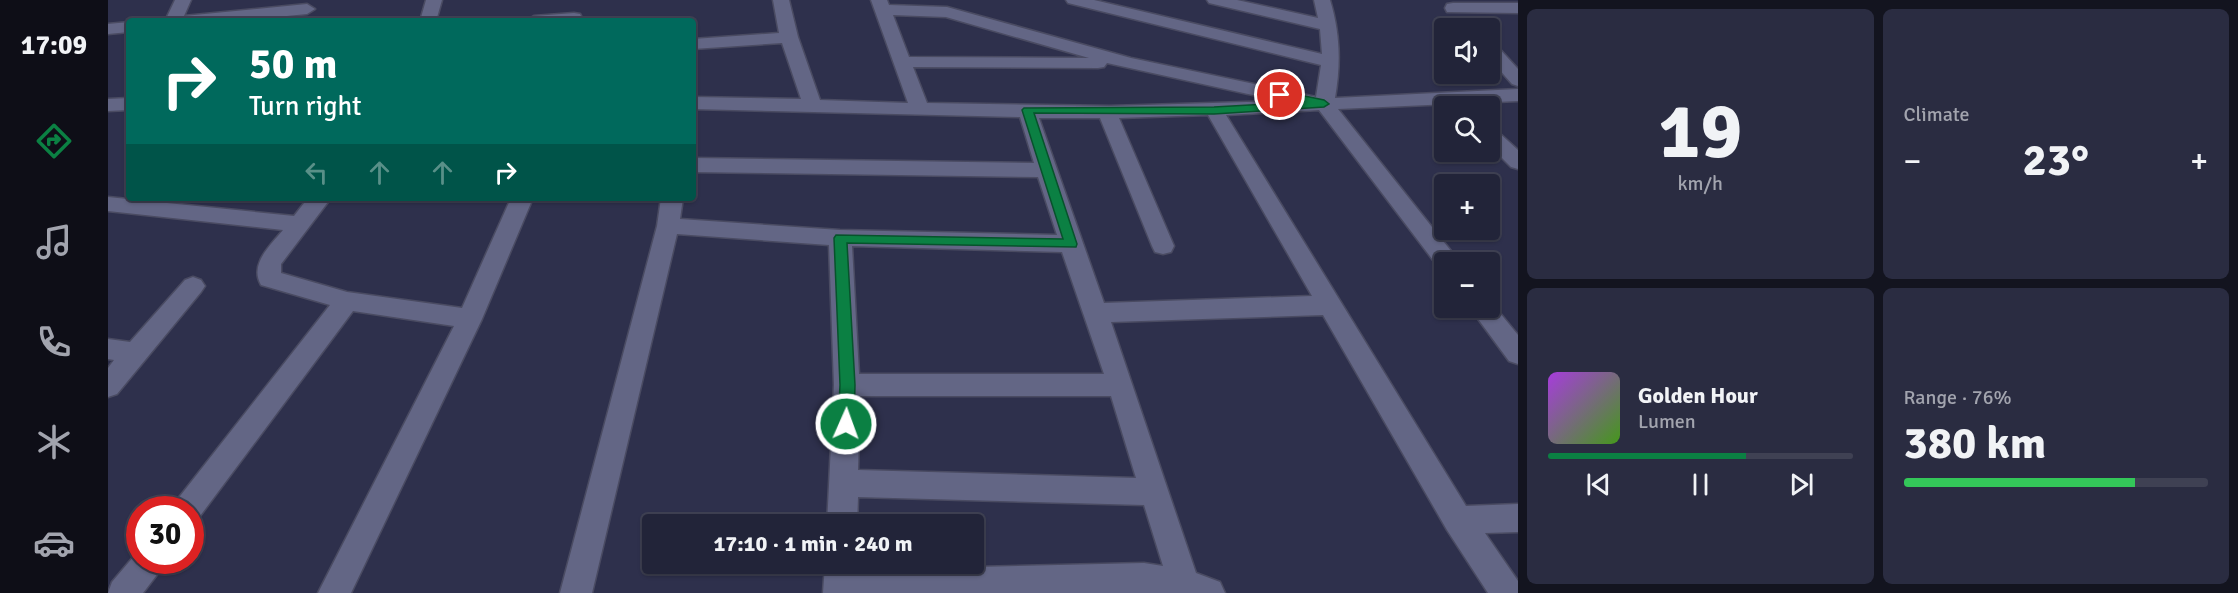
<!DOCTYPE html>
<meta charset="utf-8">
<style>
:root{--surface:#222439;--page:#2a2c41;--text:#f1f3f6;--muted:#a2a4ae;--line:#3f4153;--accent:#0b8043}
body{margin:0;font-family:Signika,sans-serif;background:var(--page);color:var(--text);height:100vh;display:flex;flex-direction:column;font-size:22px;white-space:nowrap}
*{box-sizing:border-box;margin:0}
p{font-size:20px;color:var(--muted)}
.icon{flex:none;width:33px;height:33px;fill:none;stroke:currentColor;stroke-width:2;stroke-linecap:round;stroke-linejoin:round}
.map{position:relative;flex:1;overflow:hidden}
.drawer{display:flex;flex-direction:column;gap:9px;padding:9px;background:#13141f;width:720px}
.drawer>*{flex:none}
.guide{position:absolute;left:18px;top:18px;width:570px;height:183px;border-radius:6px;box-shadow:0 2px 4px #0004,0 0 0 2px var(--line);background:#00695c;color:#fff;overflow:hidden}
.controls{position:absolute;left:1326px;top:18px;display:grid;gap:12px}
.controls a{display:grid;place-items:center;width:66px;height:66px;border-radius:6px;background:var(--surface);box-shadow:0 2px 4px #0004,0 0 0 2px var(--line);font-size:30px}
.speed{position:absolute;left:18px;top:496px;display:flex;gap:12px;font-size:30px;font-weight:700;text-align:center}
.speed>*{display:grid;place-content:center;width:78px;height:78px;border-radius:50%;background:var(--surface);box-shadow:0 2px 4px #0004,0 0 0 2px var(--line);line-height:1}
.speed .limit{border:9px solid #d22;background:#fff;color:#111}
.pin{position:absolute;display:grid;place-items:center;width:51px;height:51px;color:#fff;margin:-26px;border:3px solid #fff;border-radius:50%;box-shadow:0 2px 6px #0007}
.me{position:absolute;width:66px;margin:-33px;rotate:2deg;stroke-linejoin:round;filter:drop-shadow(0 0 4px #0008)}
.turn{display:flex;align-items:center;gap:21px;height:126px;padding:0 24px;font-size:27px}
.turn .icon{width:78px;height:78px;stroke-width:2.5}
.turn b{display:block;font-size:42px;line-height:51px}
.lanes{display:flex;align-items:center;height:57px;padding:0 24px;background:#0003;justify-content:center;gap:30px;direction:ltr}
.lanes .off{opacity:.35}
.big{font-size:45px;font-weight:800;line-height:1.1}
.drawer .widget{flex:1;display:flex;flex-direction:column;justify-content:center;gap:9px;min-width:0;padding:0 21px;border-radius:9px;background:var(--page)}
.drawer .dial{align-items:center;gap:0}
.dial b{font-size:78px;line-height:1}
.song{display:flex;align-items:center;gap:18px}
.cover{width:72px;height:72px;border-radius:9px;background:linear-gradient(135deg,hsl(280 70% 55%),hsl(100 70% 35%))}
.played{height:6px;border-radius:3px;background:linear-gradient(90deg,var(--accent) 65%,var(--line) 65%)}
.keys{display:flex;justify-content:space-around;direction:ltr}
.heat{display:flex;justify-content:space-between;align-items:center;font-size:33px;direction:ltr}
.charge{height:9px;border-radius:4px;background:linear-gradient(90deg,#34c759 76%,var(--line) 0)}
.drawer .tiles{flex:1;display:grid;gap:9px;grid-template-columns:repeat(2,1fr)}
.trip{position:absolute;left:534px;top:514px;width:342px;height:60px;border-radius:6px;background:var(--surface);box-shadow:0 2px 4px #0004,0 0 0 2px var(--line);font-weight:800;line-height:60px;text-align:center}
main{display:flex;flex:1;min-height:0}
.dock{display:flex;flex-direction:column;width:108px;justify-content:space-around;align-items:center;background:#0e0e17;color:var(--muted)}
.dock .icon{width:42px;height:42px}
.dock .on{color:var(--accent)}
.dock b{font-size:27px;color:var(--text)}
.map>svg:first-child{display:block}
.lines{fill:none;stroke-linecap:round;stroke-linejoin:round}
.minor-casing{stroke:#4a4b62;stroke-width:3}
.minor{fill:#636685;fill-rule:evenodd}
.route{fill:#0b8043;stroke:#07532c;stroke-width:1.5}
</style>
<main>
<nav class="dock">
<b>17:09</b>
<svg class="icon on" aria-label="directions" viewBox="0 0 24 24"><path d="M12 3l9 9-9 9-9-9zM9 14v-3h6M13 9l2 2-2 2"/></svg>
<svg class="icon" aria-label="music" viewBox="0 0 24 24"><path d="M9 18V5l10-2v13"/><circle cx="6" cy="18" r="3"/><circle cx="16" cy="16" r="3"/></svg>
<svg class="icon" aria-label="phone" viewBox="0 0 24 24"><path d="M5 4h4l2 5-3 2q2 4 5 5l2-3 5 2v4C11 20 4 13 5 4z"/></svg>
<svg class="icon" aria-label="climate" viewBox="0 0 24 24"><path d="M12 3v18M4 7l16 10M4 17L20 7"/></svg>
<svg class="icon" aria-label="car" viewBox="0 0 24 24"><path d="M5 17H2v-5l4-1 3-4h7l3 4 3 1v5h-3M9 17h6M6 11h13"/><circle cx="7" cy="17" r="2"/><circle cx="17" cy="17" r="2"/></svg>
</nav>
<div class="map">
<svg width="1410" height="593" viewBox="0 0 1410 593">
<rect width="100%" height="100%" fill="#2e304c"/>
<g class="lines">
<defs>
<path id="minor" d="M67 0H83L76 16 199 4 207 9 199 14 128 21H57Z
M318 0H334L328 21H312Z
M665 0H681L690 37 712 100 800 103 763 0H779L781 5 839 7 1023 58 1208 97 1213 65 960 3 958 0H986L1214 54 1212 29 1101 3 1099 0H1129L1210 18 1206 0H1222C1232 33 1233 63 1227 98L1410 89V101L1230 109 1347 256 1350 262H1336V270L1331 268 1211 110 1118 115 1358 506 1410 504V532L1377 533 1410 581V593H1380L1339 530 1215 315 1003 322 1088 573 1112 582 1117 593H715L717 564H747V570L1036 563 1055 566 1036 505 750 497 749 525H719L726 385 721 245 569 234 484 593H452L549 226 553 198H575L572 219 732 230 949 235 930 177 585 172V158L926 163 912 117 585 109V97L693 99 674 43 585 49V39L671 33ZM785 15 838 17 981 58 801 57ZM999 63 1172 101 1002 106 819 103 805 67 990 68 996 67ZM1100 115 1204 296 996 303 931 118H992L1044 246 1047 252 1055 254 1063 252 1066 246 1011 118ZM744 246 954 252 996 374H751ZM752 396H1003L1028 478 750 470Z
M1345 3H1410V13L1339 12 1337 8 1339 4Z
M466 13 472 14 474 18 472 21H418L426 16Z
M21 22V32L0 34V24Z
M1382 44 1388 45 1410 69V86L1404 84 1382 59Z
M21 98V110L0 111V99Z
M1382 129 1389 131 1410 150V169L1403 167 1382 146Z
M0 197 186 216 200 198H223L173 264V273L239 292 354 308 403 198H425L374 319 243 593H210L346 326 245 311 89 520 82 523V510H64L69 500 222 305 153 285C141 264 162 246 175 230L0 211Z
M85 277 93 280 97 286 93 292 9 394 0 397V368L6 360 0 359V339L22 342 77 280Z
M1382 301 1410 335V364L1401 361 1362 308H1382Z
M32 549V561H55L51 572 35 593H0L4 582Z"/>
</defs>
<!-- minor casing -->
<use href="#minor" class="minor-casing"/>
<!-- minor -->
<use href="#minor" class="minor"/>
</g>
<!-- route -->
<path class="route" d="M1172 91 1216 100 1221 104 1216 107 1106 114 926 113 969 244 968 247 739 243 747 385 746 424 743 429 738 431 732 429 730 424 732 385 726 238 728 235 955 239 914 110 916 108 1106 107 1192 102 1169 97 1167 95Z"/>
</svg>
<div class="controls">
<a><svg class="icon" aria-label="sound" viewBox="0 0 24 24"><path d="M4 9h4l5-4v14l-5-4H4zM17 9q2 3 0 6"/></svg></a>
<a><svg class="icon" aria-label="search" viewBox="0 0 24 24"><circle cx="10" cy="10" r="6"/><path d="M15 15l6 6"/></svg></a>
<a>+</a>
<a>−</a>
</div>
<div class="speed"><div class="limit">30</div></div>
<div class="pin" style="left:1172px;top:95px;background:#d93025"><svg class="icon" aria-label="arrive" viewBox="0 0 24 24"><path d="M6 21V4h12l-3 4 3 4H6"/></svg></div>
<svg class="me" style="left:738px;top:424px" viewBox="-20 -20 40 40"><circle r="17" fill="#0b8043" stroke="#fff" stroke-width="3"/><path d="M0-11L8 9 0 5-8 9z" fill="#fff"/></svg>
<div class="trip">17:10 · 1 min · 240 m</div>
<div class="guide">
<div class="turn"><svg class="icon" aria-label="right" viewBox="0 0 24 24"><path d="M7 20v-9h11M14 6l5 5-5 5"/></svg><div><b>50 m</b>Turn right</div></div>
<div class="lanes"><svg class="icon off" aria-label="left" viewBox="0 0 24 24"><path d="M17 20v-9H6M10 6l-5 5 5 5"/></svg><svg class="icon off" aria-label="ahead" viewBox="0 0 24 24"><path d="M12 20V5M6 11l6-6 6 6"/></svg><svg class="icon off" aria-label="ahead" viewBox="0 0 24 24"><path d="M12 20V5M6 11l6-6 6 6"/></svg><svg class="icon" aria-label="right" viewBox="0 0 24 24"><path d="M7 20v-9h11M14 6l5 5-5 5"/></svg></div>
</div>
</div>
<section class="drawer">
<div class="tiles">
<div class="widget dial"><b>19</b><p>km/h</p></div>
<div class="widget"><p>Climate</p>
<div class="heat"><a>−</a><b class="big">23°</b><a>+</a></div>
</div>
<div class="widget">
<div class="song"><i class="cover"></i><div><b>Golden Hour</b><p>Lumen</p></div></div>
<div class="played"></div>
<div class="keys"><svg class="icon" aria-label="previous" viewBox="0 0 24 24"><path d="M18 5L8 12l10 7zM5 5v14"/></svg><svg class="icon" aria-label="pause" viewBox="0 0 24 24"><path d="M8 5v14M16 5v14"/></svg><svg class="icon" aria-label="next" viewBox="0 0 24 24"><path d="M6 5l10 7-10 7zM19 5v14"/></svg></div>
</div>
<div class="widget"><p>Range · 76%</p><b class="big">380 km</b><div class="charge"></div></div>
</div>
</section>
</main>
